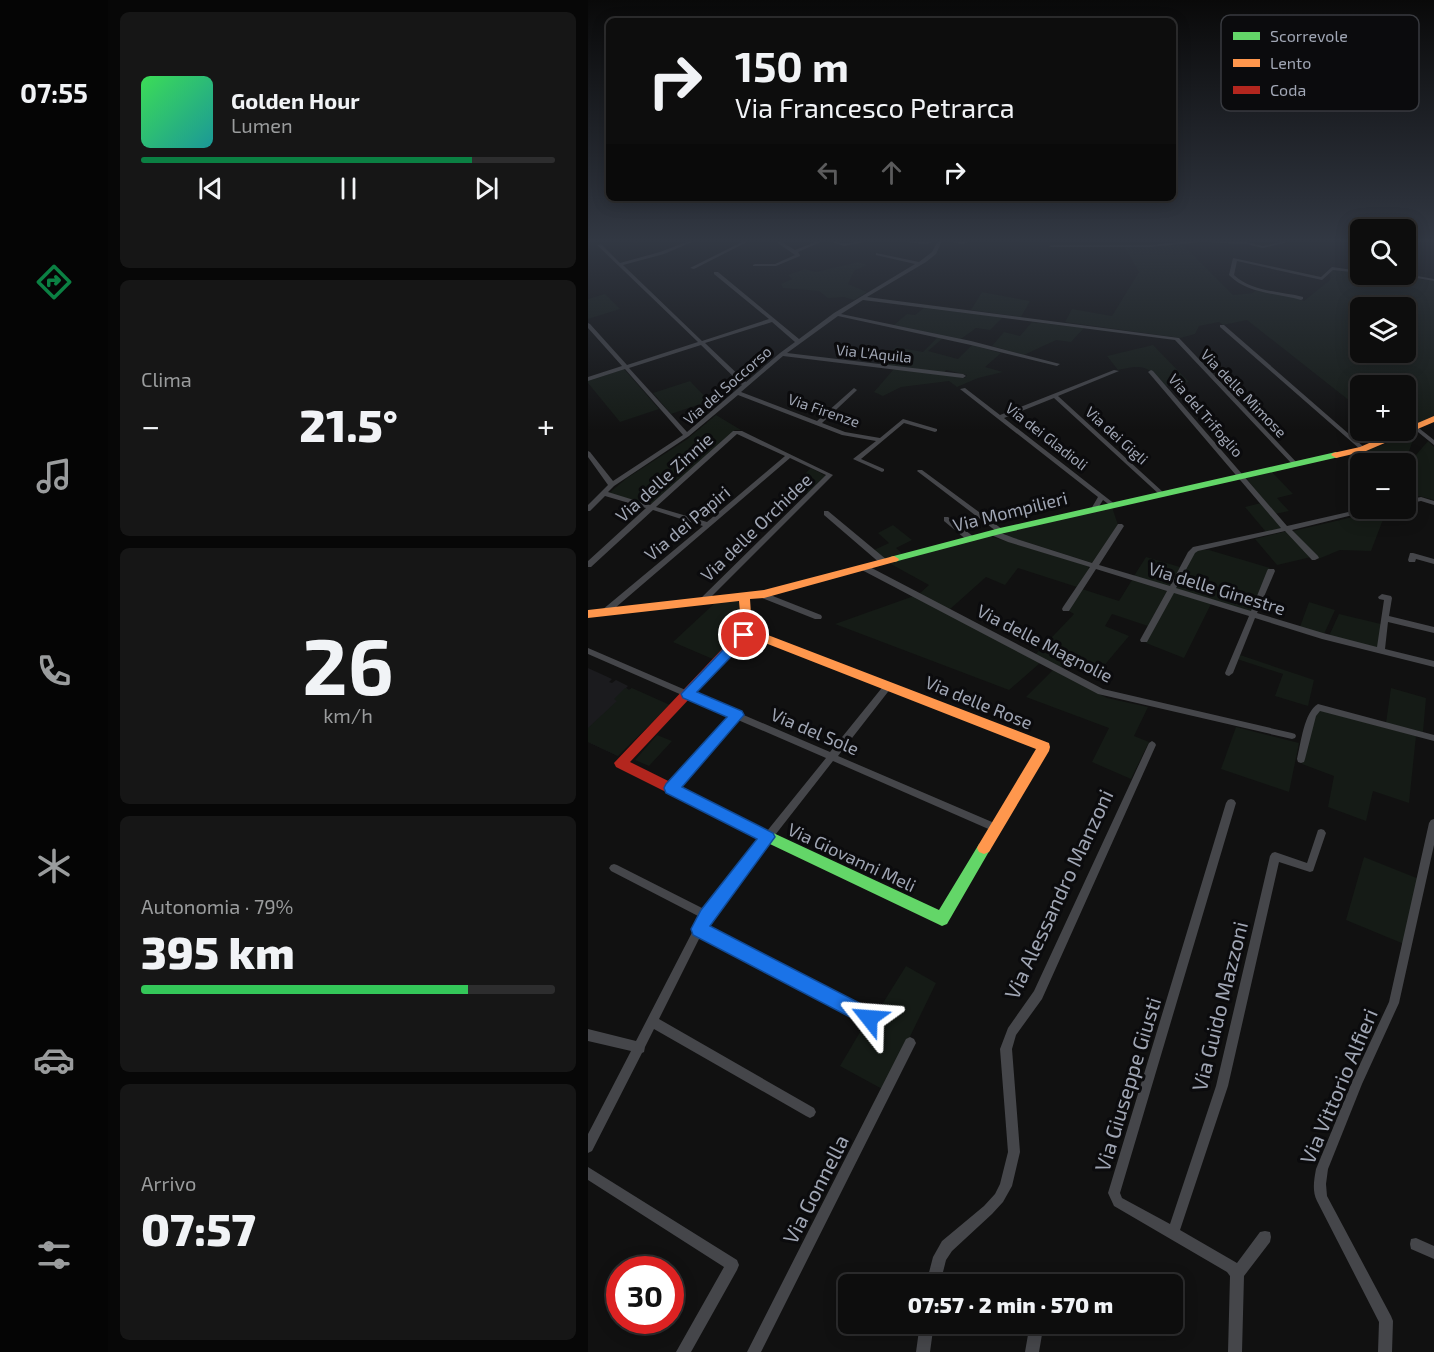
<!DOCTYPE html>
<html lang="it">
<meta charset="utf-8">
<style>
:root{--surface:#0d0d0d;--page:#161616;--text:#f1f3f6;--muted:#9a9c9d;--line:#2d2d2e;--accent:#0b8043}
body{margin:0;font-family:"Exo 2",sans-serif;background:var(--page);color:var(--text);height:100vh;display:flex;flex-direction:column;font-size:22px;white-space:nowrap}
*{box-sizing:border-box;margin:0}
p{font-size:20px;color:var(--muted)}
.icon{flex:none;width:33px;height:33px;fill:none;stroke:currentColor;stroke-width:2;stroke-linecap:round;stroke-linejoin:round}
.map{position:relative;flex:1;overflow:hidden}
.panel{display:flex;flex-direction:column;gap:12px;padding:12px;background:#070707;width:480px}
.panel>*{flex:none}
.hud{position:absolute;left:18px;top:18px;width:570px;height:183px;border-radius:9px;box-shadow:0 3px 15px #0003,0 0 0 2px var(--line);background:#0d0d0d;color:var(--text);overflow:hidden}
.fabs{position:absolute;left:762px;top:219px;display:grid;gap:12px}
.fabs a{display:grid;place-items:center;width:66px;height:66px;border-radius:9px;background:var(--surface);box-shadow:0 3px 15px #0003,0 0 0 2px var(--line);font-size:30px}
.speed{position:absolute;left:18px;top:1256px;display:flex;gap:12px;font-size:30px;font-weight:700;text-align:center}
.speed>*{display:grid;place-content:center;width:78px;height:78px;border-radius:50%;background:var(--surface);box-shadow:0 3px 15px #0003,0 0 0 2px var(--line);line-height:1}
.speed .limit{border:9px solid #d22;background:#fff;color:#111}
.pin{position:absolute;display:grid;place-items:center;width:51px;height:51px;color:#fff;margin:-26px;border:3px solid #fff;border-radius:50%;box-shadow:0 2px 6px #0007}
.me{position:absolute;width:66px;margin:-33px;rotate:298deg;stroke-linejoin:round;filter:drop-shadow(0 0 4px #0008)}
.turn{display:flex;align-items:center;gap:21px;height:126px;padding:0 30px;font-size:27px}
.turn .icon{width:78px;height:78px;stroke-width:2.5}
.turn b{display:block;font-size:42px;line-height:51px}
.lanes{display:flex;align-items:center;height:57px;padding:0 30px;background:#0003;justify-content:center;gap:30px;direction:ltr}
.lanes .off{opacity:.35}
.big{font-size:45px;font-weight:800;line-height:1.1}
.panel .tile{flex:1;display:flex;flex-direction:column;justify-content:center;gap:9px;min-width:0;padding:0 21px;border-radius:9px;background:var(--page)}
.panel .dial{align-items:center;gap:0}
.dial b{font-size:78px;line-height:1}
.song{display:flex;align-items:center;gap:18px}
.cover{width:72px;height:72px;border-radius:9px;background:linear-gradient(135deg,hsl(130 70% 55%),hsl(180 70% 35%))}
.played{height:6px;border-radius:3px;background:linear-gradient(90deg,var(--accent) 80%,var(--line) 80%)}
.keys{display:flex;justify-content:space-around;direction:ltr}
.heat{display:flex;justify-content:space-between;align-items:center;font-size:33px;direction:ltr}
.charge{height:9px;border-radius:4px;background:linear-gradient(90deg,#34c759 79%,var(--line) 0)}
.trip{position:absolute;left:250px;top:1274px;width:345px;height:60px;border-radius:9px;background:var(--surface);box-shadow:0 3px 15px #0003,0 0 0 2px var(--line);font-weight:800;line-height:60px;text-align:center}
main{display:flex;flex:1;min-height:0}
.tabs{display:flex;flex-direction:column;width:108px;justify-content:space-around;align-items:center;background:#050505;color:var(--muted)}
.tabs .icon{width:42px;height:42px}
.tabs .current{color:var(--accent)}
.tabs b{font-size:27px;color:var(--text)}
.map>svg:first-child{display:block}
.built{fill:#1b1b1e}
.green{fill:#151b16;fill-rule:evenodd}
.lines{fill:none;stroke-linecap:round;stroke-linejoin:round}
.street{fill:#45464a;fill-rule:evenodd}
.fast{fill:#63d668;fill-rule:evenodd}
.slow{fill:#ff974d;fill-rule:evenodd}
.jam{fill:#b3261e;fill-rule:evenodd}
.route{fill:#1a73e8;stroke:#114b97;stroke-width:1.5}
.labels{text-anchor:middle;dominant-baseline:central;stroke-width:6;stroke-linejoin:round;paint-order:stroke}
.far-street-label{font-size:15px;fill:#a0a6b4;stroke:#0b0b0d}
.street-label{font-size:18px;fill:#a0a6b4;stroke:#0b0b0d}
.near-street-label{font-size:21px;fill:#a0a6b4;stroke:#0b0b0d}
.key{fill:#0b0b0d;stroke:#383a3f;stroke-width:1.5}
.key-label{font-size:16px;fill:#a0a6b4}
</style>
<main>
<nav class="tabs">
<b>07:55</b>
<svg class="icon current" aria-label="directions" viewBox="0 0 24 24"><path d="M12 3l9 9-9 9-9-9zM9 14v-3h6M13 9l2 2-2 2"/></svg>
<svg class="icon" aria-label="music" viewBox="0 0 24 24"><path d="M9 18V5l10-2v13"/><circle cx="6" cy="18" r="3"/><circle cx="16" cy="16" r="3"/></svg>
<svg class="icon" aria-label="phone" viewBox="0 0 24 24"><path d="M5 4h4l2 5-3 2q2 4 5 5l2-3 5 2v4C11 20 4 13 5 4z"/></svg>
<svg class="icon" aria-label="climate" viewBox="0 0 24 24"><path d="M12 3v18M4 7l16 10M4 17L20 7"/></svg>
<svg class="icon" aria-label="car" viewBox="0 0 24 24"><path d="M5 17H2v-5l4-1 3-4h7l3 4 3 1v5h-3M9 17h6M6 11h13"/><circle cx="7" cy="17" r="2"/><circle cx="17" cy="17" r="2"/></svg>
<svg class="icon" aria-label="filters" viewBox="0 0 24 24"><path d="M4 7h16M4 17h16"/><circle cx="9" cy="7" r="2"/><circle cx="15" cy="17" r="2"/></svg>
</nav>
<section class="panel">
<div class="tile">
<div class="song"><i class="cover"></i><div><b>Golden Hour</b><p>Lumen</p></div></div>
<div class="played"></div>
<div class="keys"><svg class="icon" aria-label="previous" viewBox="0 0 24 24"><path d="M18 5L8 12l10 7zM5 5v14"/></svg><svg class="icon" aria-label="pause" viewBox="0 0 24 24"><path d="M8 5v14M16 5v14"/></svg><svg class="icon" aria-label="next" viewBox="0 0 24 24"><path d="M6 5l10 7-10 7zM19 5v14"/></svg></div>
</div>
<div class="tile"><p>Clima</p>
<div class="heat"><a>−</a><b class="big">21.5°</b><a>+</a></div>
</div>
<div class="tile dial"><b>26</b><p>km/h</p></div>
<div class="tile"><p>Autonomia · 79%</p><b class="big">395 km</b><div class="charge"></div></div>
<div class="tile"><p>Arrivo</p><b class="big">07:57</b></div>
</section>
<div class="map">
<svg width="846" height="1352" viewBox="0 0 846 1352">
<rect width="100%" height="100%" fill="#111"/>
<!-- built -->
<path class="built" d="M0 668 24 679 21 682 24 683 28 680 40 686 38 688 41 690 44 688 30 756 0 742Z"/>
<!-- green -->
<path class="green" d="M593 243 645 295 665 293 668 290 693 293 716 301 742 280 743 270 747 269 772 272V274L804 275 846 281V417L818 430V386H772V409L659 320 635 325 631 322 611 326 607 334 592 338 477 322 484 309 524 316 551 272 536 246 568 247ZM772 308H818V352H772Z
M270 262 279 265 266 271 260 284 279 292 266 300 256 297 240 298 231 291 195 288 193 284 204 279 200 275 217 269 228 272Z
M394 292 442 301 433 317 383 310Z
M17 294 32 309 0 319V299Z
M336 308 415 317 402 330 388 328 373 339 306 325 319 314 327 315Z
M444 322 496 328 483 342 468 340 436 355 404 346 416 332 432 336Z
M350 337 355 338 340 351 370 359 384 345 413 353 397 367 415 372 390 378 369 387 361 381 313 387 295 396 286 392 305 370 309 369 377 378 379 375 358 370 356 373 290 365 308 347 335 352Z
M565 345 601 382 578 386C559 366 557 364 530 370L519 356Z
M36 369 71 409 32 422 0 383V381Z
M102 381 121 401 83 414 65 393Z
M128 415 153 430H147L65 503 58 504 21 493 39 478 98 440Z
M824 432H828L817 462 821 463 840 441 846 447V500L831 496 818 499V464H772V468L760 456 792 446Z
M223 468 238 476 220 493 202 488Z
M684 472 705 494 689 498 701 511 687 514 658 478Z
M673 503 694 528 678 532 657 507Z
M524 507 530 525 504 563 419 536 416 533Z
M799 509 783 551 752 550 730 559 705 531Z
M305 525 324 540 308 548 315 554 297 560 286 550 301 543 290 533Z
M699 531 723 557 689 565 667 539Z
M401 536 500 566 501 569 489 587 430 568 417 585 398 577 361 610 331 594 341 585 301 563Z
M612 550H621L682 568 664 612 587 588 606 553Z
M558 557 592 567 582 587 546 576Z
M544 580 579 591 560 626 524 614 517 626 541 636 509 674 480 660 473 668 447 655 486 614 481 611 494 589 531 601Z
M585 592 623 604 596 658 558 643Z
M326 596 452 663 421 690 247 624Z
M149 599 154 609 155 628 127 660 85 642 128 602Z
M721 602 747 610 736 634 712 627Z
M751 614 793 624 791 648 741 636Z
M652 655 726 680 720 706 687 696 695 674 652 660 650 659Z
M465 670 519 698 560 707 546 736 561 742 543 779 504 762 521 728 438 697Z
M37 688 41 690 44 688 82 705 30 756 0 742V728L29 701 26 699Z
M803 688 838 698 835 732 798 723Z
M731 710 828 736 821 803 785 791 778 821 740 807 746 776 714 764 725 720Z
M648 727 711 743 701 792 633 769Z
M69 735 84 741 61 766 47 760Z
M776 857 831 879 816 944 758 920Z
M318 966 348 983 296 1090 252 1066 278 1022 282 1024Z"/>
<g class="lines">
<!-- street -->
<path class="street" d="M42 241H55C52 243 45 243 42 241Z
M101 241H106L76 254 35 265 114 341 181 319 126 274V272H130L211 339 246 313 327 264 288 255V253L331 262 344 252 350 241H354L348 254 338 262 279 297 591 338 710 464 709 465H705L587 340 275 300 253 314 383 341 472 364 469 366 383 345 250 316 199 353 375 374 378 376 375 378 195 356 153 392 229 421 266 388 269 390 268 391 234 423 257 432 292 438 315 419 349 429V431L347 432 316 423 273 459 296 469V471L294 472 265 459 288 441 254 435 150 395 101 436 26 486 20 492 62 505 145 431H154L245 475 117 603H111L110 601 238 475 202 458 20 614H14L13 612 14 610 115 526 65 510 3 567H0V561L58 508 17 496 2 511H0V505L20 485 0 457V451L2 452 25 481 95 435 37 369 0 381V377L34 366 0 328V323L2 324 39 365 110 342 9 245 13 244 32 263 72 252ZM184 322 207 342 192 353 158 382 117 343ZM113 345 154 385 99 432 41 368ZM149 434 197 456 119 522 68 507Z
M156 241H161L106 269 102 268Z
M187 241H192L207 250 230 241H235L210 252 212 255V256L188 266H165V265L167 264H187L207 255Z
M241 241C246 241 250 243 256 243 264 244 273 240 281 241L256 246Z
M314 241H347L339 244 316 242Z
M362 241H378L380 242C376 245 366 243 362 241Z
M602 241 658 242 675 246 697 241H704L675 248 658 244 613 242 563 247H463L461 246 463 245H563Z
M645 258 733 277 744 267 772 271V273L745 270 734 280 649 261 646 275C664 292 692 291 715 297V299L713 300C689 293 659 294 641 275Z
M806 274H818L846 279V281Z
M632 325H636L777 448V450H773L632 327Z
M526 370 531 371 470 396 576 493V495H572L466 398 416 418 528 505 527 506H523L515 500 508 511H506L503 509 510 497 372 389 377 388 412 415Z
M563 370 565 371 699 526 778 508H793L704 530 730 556 731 558 727 560H724L697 531 610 551 607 553 588 588 663 611 679 571 680 569H686L687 571 669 613 735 633 789 647 796 600 791 599 790 597 794 594 803 596 804 598 801 616 846 627V633L800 622 797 649 846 661V667L734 639 667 618 645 673 641 676 638 675 637 673 661 616 586 593 559 642H553L552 640 579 591 508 569 481 611H475L474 609 475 607 502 567 420 542 403 535 402 533 403 531H408L329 471 330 470H334L414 529 416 531 413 533 426 538 504 563 530 524H534L536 526 511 565 582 586 600 552 605 547 693 528 561 373 560 372Z
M827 425 846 440V445L825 428V426Z
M833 497 846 501V505L833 501 818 504V500Z
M236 511H240L299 560 300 562 299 564H293L236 515Z
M356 517H360L386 537 387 539 386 541H380L356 521Z
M822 553H825L846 559V564L828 559 827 562H821L820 560Z
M272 565H278L515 689 704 733 707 734 708 736 707 738 704 739 510 694 272 569 271 567Z
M172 591 233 615 234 617 233 619H227L169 596 168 594Z
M0 648 242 752 297 684H303L304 686 303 688 250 756 411 825 413 828 411 831 408 832 405 831 245 761 122 918 117 927 285 1014 287 1018 285 1022 281 1024 277 1022 113 935 71 1019 226 1108 228 1112 226 1116 222 1118 218 1116 66 1029 57 1047 56 1052 54 1053 4 1151 0 1153V1134L43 1051 0 1041V1029L48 1041 112 917 23 871 21 868 23 865 26 864 29 865 116 909 238 758 150 720 86 791 83 792 80 791 78 788 80 785 142 716 0 654Z
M730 704 846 735V741L732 711 728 716 717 759 716 762 713 763 710 762 709 759C713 743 716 712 730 704Z
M564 741 567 743 568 745 454 999 428 1035 424 1049 432 1152 424 1186 415 1202 404 1214 364 1251 358 1260 352 1284H338L345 1257 354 1241 396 1206 407 1194 412 1184 420 1152 412 1049 420 1028 446 991 560 745 561 743Z
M643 799 646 800 648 803 532 1193 534 1198 582 1224 628 1086 682 856 684 853 687 852 719 863 730 830 733 829 736 830 738 833 725 871 722 872 691 862 640 1086 592 1230 649 1263 672 1232 677 1231 682 1232 683 1237 682 1242 656 1276 654 1352H640L642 1276 639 1272 526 1206 520 1193 638 803 640 800Z
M846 819V845L811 1003 774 1084 740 1169 738 1184 739 1196 803 1316 805 1321 804 1352H790L791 1322 729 1201C724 1191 726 1180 728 1169L766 1077 801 1002 841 823 843 820Z
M322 1037 326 1039 328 1043 326 1047 173 1352H159L318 1039Z
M0 1167 149 1260 151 1265 149 1270 103 1352H88L136 1267 0 1180Z
M828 1238 846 1246V1259L823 1249 822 1244 823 1239Z
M332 1323H346L342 1352H328Z
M442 1323H456L451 1352H437Z"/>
<!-- fast -->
<path class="fast" d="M748 452 753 455 751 457 412 534 306 562 301 559 302 557 412 528Z
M168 825 351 910 391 844 396 842 401 844 403 848 359 924 354 926 163 835 161 831 163 827Z"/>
<!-- slow -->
<path class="slow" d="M846 416V422L778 451 748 458 743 455 745 453 772 447 811 430H818V428Z
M306 556 311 559 310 561 176 598 162 599 164 629 461 743 462 747 461 751 401 852 396 854 391 852 389 848 391 844 448 749 154 634 151 601 0 618V610L176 590Z"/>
<!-- jam -->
<path class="jam" d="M158 627 162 628 164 631 162 634 42 762 173 827 175 831 173 835 168 837 28 767 26 763 154 628Z"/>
</g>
<!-- sky -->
<linearGradient id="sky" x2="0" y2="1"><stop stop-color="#090909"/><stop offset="0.56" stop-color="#323843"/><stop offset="1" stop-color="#323843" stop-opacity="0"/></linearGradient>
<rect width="846" height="430" fill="url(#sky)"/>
<!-- route -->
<path class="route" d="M156 630 163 635 161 638 109 692 154 711 156 715 94 787 185 833 187 837 122 926 287 1011 290 1018 287 1024 281 1027 105 935 103 929 113 910 169 839 78 793 76 788 78 784 139 717 95 698 93 694 152 632Z"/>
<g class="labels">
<!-- far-street labels -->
<g class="far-street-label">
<text transform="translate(286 353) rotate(6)">Via L'Aquila</text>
<text transform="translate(139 385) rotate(-41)">Via del Soccorso</text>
<text transform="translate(656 393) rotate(46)">Via delle Mimose</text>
<text transform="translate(236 410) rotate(19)">Via Firenze</text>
<text transform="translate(618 415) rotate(49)">Via del Trifoglio</text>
<text transform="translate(529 435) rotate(42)">Via dei Gigli</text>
<text transform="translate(459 436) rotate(38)">Via dei Gladioli</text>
</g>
<!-- street labels -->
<g class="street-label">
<text transform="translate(76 477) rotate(-42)">Via delle Zinnie</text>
<text transform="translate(422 511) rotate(-14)">Via Mompilieri</text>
<text transform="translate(99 523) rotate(-40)">Via dei Papiri</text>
<text transform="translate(168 527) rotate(-44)">Via delle Orchidee</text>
<text transform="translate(629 588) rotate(17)">Via delle Ginestre</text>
<text transform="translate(457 643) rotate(27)">Via delle Magnolie</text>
<text transform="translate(391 702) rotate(22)">Via delle Rose</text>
<text transform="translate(227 731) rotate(23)">Via del Sole</text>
<text transform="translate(264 857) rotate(25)">Via Giovanni Meli</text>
</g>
<!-- near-street labels -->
<g class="near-street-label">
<text transform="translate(470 894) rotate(-65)">Via Alessandro Manzoni</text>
<text transform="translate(631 1006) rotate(-76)">Via Guido Mazzoni</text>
<text transform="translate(539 1084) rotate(-73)">Via Giuseppe Giusti</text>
<text transform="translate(750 1086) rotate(-67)">Via Vittorio Alfieri</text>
<text transform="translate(227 1189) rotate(-63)">Via Gonnella</text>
</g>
</g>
<!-- legend -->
<rect x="633" y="15" width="198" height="96" rx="9" class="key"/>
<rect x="645" y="32" width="27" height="8" fill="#63d668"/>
<rect x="645" y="59" width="27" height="8" fill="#ff974d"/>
<rect x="645" y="86" width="27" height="8" fill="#b3261e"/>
<g class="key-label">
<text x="682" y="42">Scorrevole</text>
<text x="682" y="69">Lento</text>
<text x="682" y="96">Coda</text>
</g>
</svg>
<div class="fabs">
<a><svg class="icon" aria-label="search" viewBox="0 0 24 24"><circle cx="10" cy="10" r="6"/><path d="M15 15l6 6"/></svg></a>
<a><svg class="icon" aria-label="layers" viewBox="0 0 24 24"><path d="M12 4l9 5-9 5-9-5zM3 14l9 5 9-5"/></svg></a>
<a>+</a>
<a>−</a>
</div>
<div class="speed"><div class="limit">30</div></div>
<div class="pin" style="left:156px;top:635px;background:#d93025"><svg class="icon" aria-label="arrive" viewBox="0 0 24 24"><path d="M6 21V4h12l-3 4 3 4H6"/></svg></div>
<svg class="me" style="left:281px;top:1018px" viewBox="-20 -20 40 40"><path d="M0-17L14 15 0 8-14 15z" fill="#1a73e8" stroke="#fff" stroke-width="4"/></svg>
<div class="trip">07:57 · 2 min · 570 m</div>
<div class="hud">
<div class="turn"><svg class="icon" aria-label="right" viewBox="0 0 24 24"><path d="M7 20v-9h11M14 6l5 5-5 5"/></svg><div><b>150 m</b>Via Francesco Petrarca</div></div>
<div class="lanes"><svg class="icon off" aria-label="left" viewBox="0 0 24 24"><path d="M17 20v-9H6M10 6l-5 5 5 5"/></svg><svg class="icon off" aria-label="ahead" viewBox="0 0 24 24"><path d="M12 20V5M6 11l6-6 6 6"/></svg><svg class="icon" aria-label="right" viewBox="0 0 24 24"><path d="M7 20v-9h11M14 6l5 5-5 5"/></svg></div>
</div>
</div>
</main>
